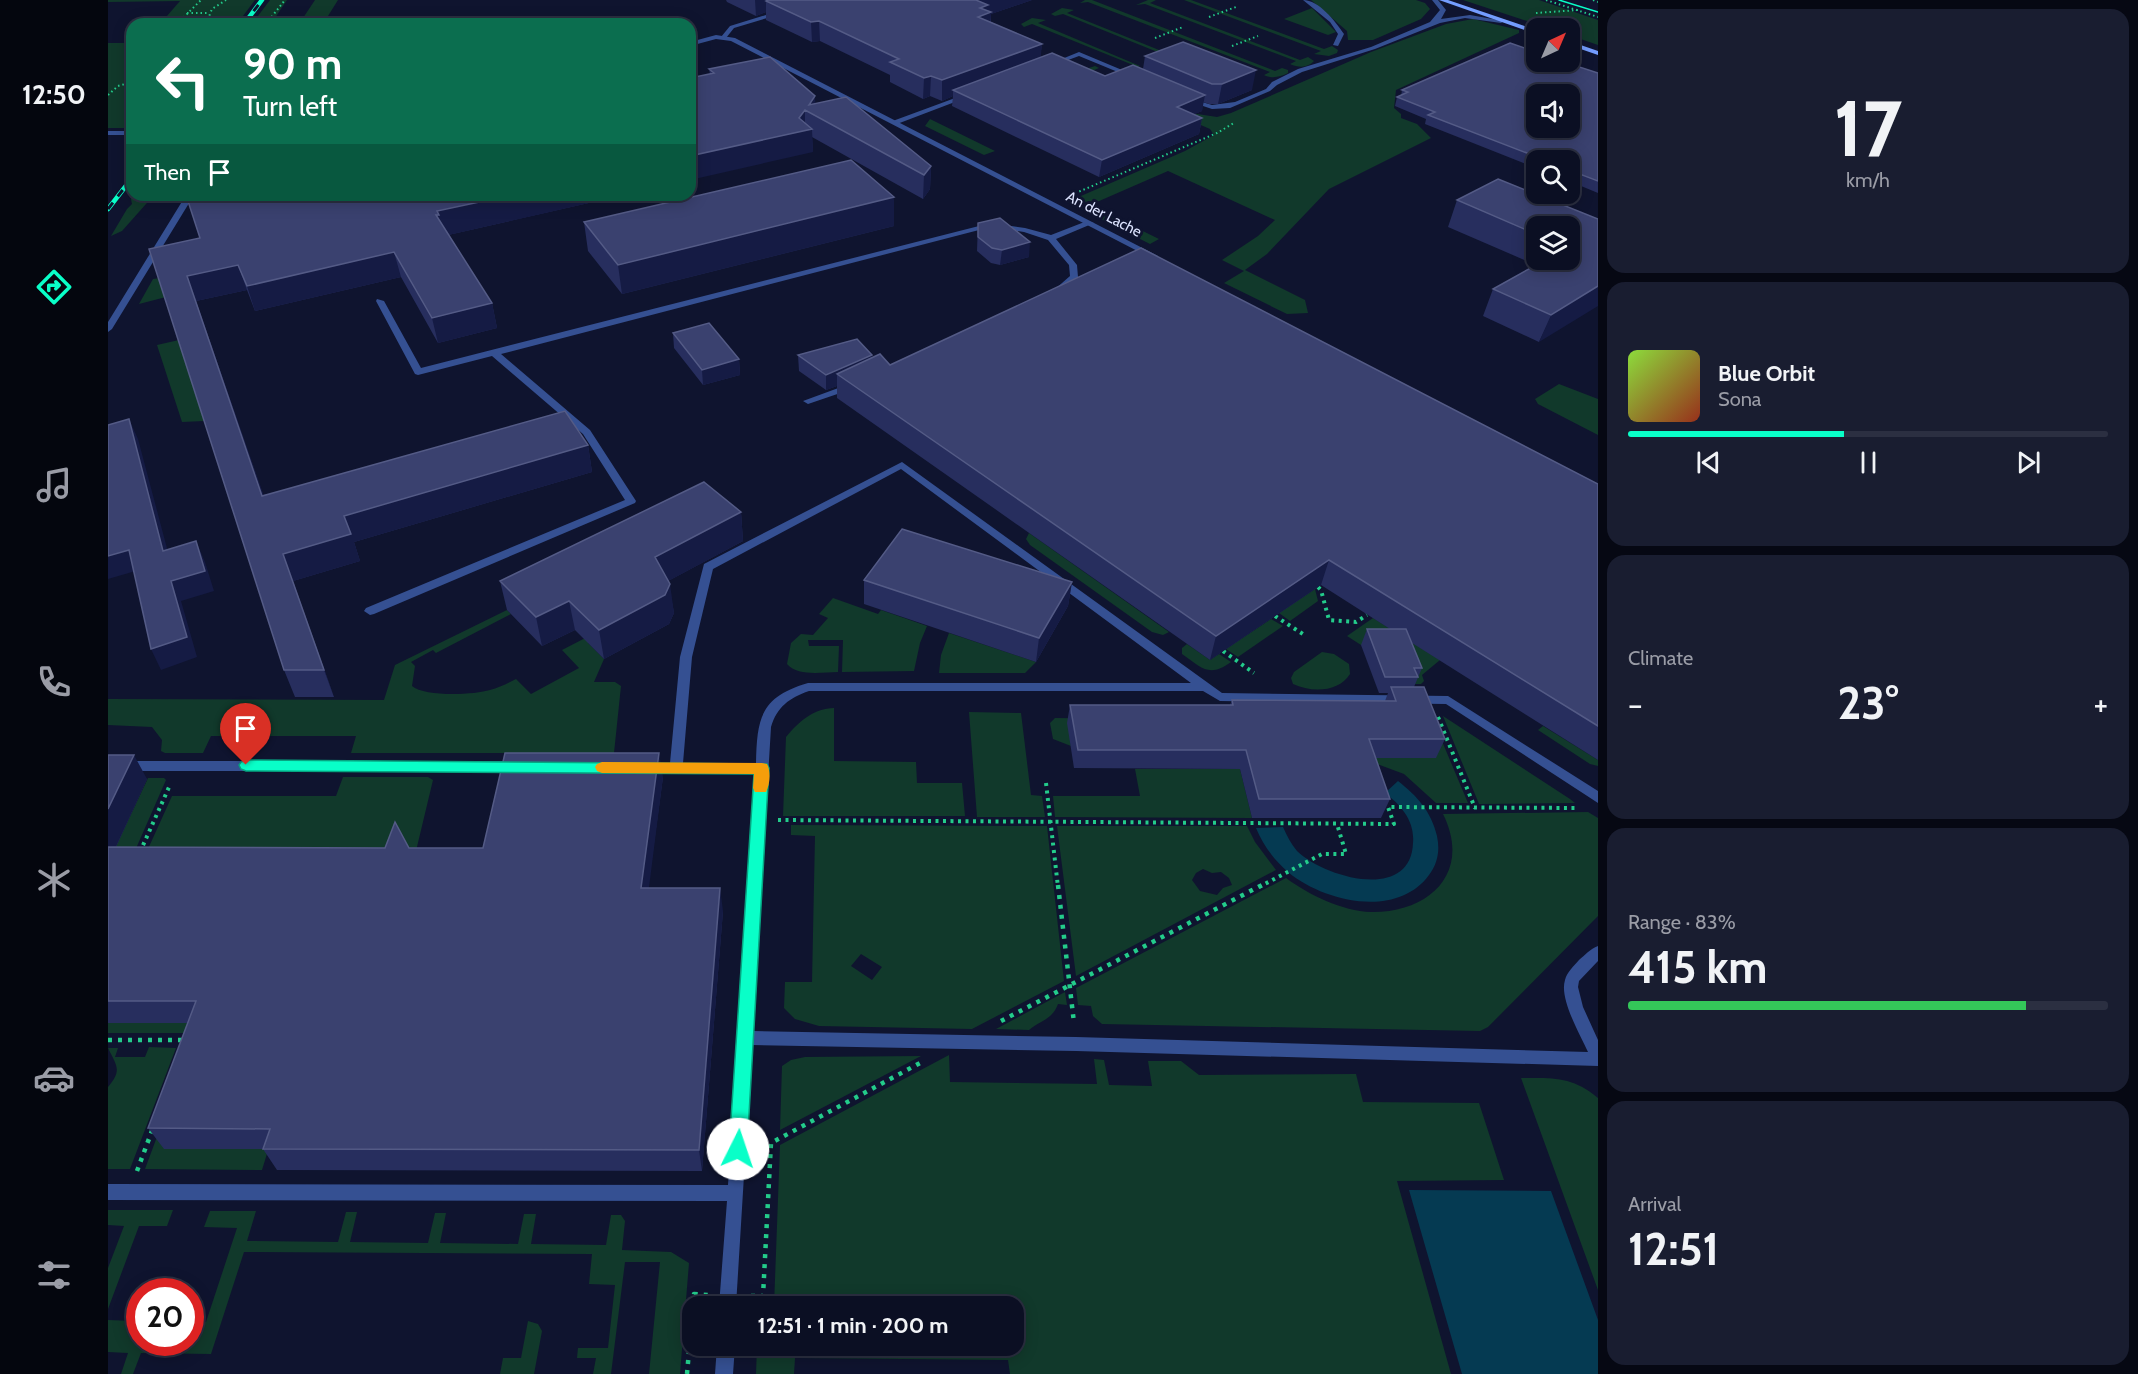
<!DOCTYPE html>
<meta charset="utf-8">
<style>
:root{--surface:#0b0f23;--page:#191d30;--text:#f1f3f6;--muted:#9a9ca6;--line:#2b2f41;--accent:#09ffc8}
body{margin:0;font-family:Cabin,sans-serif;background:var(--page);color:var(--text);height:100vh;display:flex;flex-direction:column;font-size:22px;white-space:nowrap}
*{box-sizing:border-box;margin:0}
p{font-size:20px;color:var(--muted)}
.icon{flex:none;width:33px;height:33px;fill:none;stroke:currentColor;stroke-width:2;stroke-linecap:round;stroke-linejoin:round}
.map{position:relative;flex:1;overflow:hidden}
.panel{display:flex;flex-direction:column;gap:9px;padding:9px;background:#060813;width:540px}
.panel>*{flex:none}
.top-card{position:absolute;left:18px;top:18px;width:570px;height:183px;border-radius:18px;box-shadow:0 3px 15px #0003,0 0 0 2px var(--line);background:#0b6e4f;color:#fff;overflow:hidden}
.needle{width:39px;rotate:44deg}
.buttons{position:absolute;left:1418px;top:18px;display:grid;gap:12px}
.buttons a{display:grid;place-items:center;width:54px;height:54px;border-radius:12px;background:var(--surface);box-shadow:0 3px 15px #0003,0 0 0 2px var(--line);font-size:30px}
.speed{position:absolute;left:18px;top:1278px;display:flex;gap:12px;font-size:30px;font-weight:700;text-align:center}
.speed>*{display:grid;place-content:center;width:78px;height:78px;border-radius:50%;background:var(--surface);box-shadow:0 3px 15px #0003,0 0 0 2px var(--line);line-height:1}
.speed .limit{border:9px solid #d22;background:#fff;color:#111}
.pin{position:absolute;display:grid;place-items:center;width:51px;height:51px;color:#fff;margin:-62px -26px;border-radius:50% 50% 50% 0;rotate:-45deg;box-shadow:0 0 6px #0007}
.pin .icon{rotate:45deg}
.me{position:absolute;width:66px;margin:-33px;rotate:4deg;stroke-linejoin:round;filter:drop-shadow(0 0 4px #0008)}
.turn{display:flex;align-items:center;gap:21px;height:126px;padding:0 18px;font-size:27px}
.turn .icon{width:78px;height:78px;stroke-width:2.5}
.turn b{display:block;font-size:42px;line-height:51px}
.then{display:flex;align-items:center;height:57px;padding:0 18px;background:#0003;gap:12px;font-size:22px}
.big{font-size:45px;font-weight:700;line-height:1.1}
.panel .card{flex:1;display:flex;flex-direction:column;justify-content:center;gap:9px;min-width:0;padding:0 21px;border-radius:18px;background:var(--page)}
.panel .dial{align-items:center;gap:0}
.dial b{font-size:78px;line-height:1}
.song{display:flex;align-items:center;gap:18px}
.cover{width:72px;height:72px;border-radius:9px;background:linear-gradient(135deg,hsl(90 70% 55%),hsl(10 70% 35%))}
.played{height:6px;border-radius:3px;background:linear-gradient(90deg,var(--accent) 45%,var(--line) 45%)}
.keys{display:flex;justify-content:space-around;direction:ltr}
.heat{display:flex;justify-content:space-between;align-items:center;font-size:33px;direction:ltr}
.charge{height:9px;border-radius:4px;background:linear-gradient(90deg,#34c759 83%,var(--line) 0)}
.trip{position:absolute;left:574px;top:1296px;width:342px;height:60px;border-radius:18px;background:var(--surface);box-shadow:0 3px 15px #0003,0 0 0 2px var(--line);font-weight:700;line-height:60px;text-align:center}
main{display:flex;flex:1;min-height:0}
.tab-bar{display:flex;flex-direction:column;width:108px;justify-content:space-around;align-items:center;background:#04060e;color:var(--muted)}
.tab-bar .icon{width:42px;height:42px}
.tab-bar .selected{color:var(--accent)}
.tab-bar b{font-size:27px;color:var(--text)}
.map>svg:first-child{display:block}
.green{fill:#11392b;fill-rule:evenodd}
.water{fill:#053a52}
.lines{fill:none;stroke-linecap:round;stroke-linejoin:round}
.path-far2{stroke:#23cc8b;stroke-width:2;stroke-dasharray:1.5 3;stroke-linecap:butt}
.path-far1{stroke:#23cc8b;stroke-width:4;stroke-dasharray:3 4.5;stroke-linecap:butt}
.path{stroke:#23cc8b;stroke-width:4.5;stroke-dasharray:4 6;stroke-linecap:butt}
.lane{fill:#355092;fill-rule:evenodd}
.street{fill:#355092;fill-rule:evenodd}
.secondary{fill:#749dff;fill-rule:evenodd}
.tram{stroke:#09ffc8;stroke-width:1.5}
.rail-casing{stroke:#09ffc8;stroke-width:4.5}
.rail{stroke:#0f142f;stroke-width:3;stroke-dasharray:8;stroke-linecap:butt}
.wall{fill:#272e5e;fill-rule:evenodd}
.shaded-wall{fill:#151b44}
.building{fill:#3a416f;stroke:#545b86;stroke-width:1.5;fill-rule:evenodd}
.route{fill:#09ffc8;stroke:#06a682;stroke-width:1.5}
.slow{fill:#f59e0b}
.labels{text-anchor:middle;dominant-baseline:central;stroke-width:6;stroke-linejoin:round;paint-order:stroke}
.far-street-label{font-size:15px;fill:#dde4ff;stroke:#0f142f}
</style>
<main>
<nav class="tab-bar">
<b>12:50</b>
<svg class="icon selected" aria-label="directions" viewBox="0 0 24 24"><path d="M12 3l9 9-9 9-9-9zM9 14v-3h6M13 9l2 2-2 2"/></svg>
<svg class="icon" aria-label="music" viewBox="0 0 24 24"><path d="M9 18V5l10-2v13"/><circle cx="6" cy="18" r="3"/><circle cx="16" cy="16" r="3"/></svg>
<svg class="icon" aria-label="phone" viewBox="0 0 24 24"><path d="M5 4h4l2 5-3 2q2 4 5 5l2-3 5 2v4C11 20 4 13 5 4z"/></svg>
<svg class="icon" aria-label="climate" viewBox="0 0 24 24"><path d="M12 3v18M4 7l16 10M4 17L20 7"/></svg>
<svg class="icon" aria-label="car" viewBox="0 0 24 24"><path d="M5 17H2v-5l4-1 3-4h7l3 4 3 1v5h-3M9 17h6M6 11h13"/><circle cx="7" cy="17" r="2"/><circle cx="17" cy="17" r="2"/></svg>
<svg class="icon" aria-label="filters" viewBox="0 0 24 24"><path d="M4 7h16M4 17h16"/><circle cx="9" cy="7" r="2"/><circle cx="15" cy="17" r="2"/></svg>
</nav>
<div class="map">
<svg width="1490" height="1374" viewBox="0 0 1490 1374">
<rect width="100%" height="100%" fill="#0f142f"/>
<!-- green -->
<path class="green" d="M0 0H147L129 24H52L72 1 0 2Z
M162 0H179L163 24H144Z
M207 0H230L215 24H191Z
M977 0H984L1167 71 1174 68 1180 70V73C1172 77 1164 79 1156 75L1162 72 980 2 972 3Z
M1040 0H1048L1042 3 1192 60 1200 57 1206 61C1200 68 1191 68 1182 64L1188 61 1037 4 1028 5Z
M1076 0H1083L1216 49 1224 46 1230 50 1229 53 1221 56 1206 54 1213 51Z
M1203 0H1308L1317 3 1322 9 1313 19 1265 40H1240L1239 31Z
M1355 0H1431L1490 20V45L1461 35V28H1440Z
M954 8 966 10 959 13 1061 54 1057 55 955 14 947 16 943 14Z
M1204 8 1228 32 1220 35 1176 19Z
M924 18 938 20 930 23 1032 66 1030 67 924 24 916 27 913 24Z
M1365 19 1411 30V33L1288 90 1286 108 1293 114V118L1309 124 1323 138 1221 189 1159 254 1137 270 1197 300 1200 313 1179 314 1116 283 1136 271 1114 260 1150 236 1167 220 1060 171 982 205 1051 239 1042 244 959 202 1077 151 1106 135 1102 129 963 69H978L987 66 991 68 984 71 1083 113 1109 117 1123 113 1263 52 1338 24Z
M0 43H24V128H0Z
M822 119 887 151 876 155 817 126Z
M24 191V195H46L14 231 3 236 19 209 24 204 22 194Z
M52 278 58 297 31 304 45 279Z
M71 340 96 421 74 422 49 345Z
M1451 384 1490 399V435L1430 404 1427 399Z
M921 533 1061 632 1055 635 1044 632 922 545 918 539Z
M1207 589 1210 601 1182 621 1171 613Z
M725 598 770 614 773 610 819 626 812 643 806 671 734 672 735 640H700L701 646H731L730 672C715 672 690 677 679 664L683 643 693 634 705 635 720 618 711 614Z
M399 610 403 614 328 653 325 650 303 662 307 666 304 686C316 697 366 695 382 690 391 688 400 683 408 679L423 694 471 668 454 650 516 618 480 643 496 659 486 682H507L513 686 506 753H243L248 736H103L95 753H57L53 751 54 740 44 727 0 725V699L276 700 287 665Z
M1265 618 1332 660 1314 675 1316 681 1313 684H1307L1292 645H1253L1239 636Z
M1163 619 1175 626 1130 657 1118 649Z
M841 633 928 662 917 673H831L833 655Z
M1079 644 1102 660 1111 654 1123 662C1101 678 1094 668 1074 654V648Z
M1214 652 1226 654 1241 664 1242 674C1231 692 1204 693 1185 684L1183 678 1186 672Z
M726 708V761L808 762 809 783H854L857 816H675L678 737C690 722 706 708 726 708Z
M861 712 913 713 923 795 934 796 937 817H869Z
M1323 715 1360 803H1328L1296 774 1253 758Z
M1335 716 1462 799 1467 803 1371 804Z
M947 718 1030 719 960 723 963 746 945 739 942 723Z
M1435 726 1490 760V766L1482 764 1430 730Z
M1027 769H1132L1144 818 947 817 945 796H1032Z
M235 777H320L325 780 308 851 30 871 64 796H228Z
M40 778H56L58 780 26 853 3 857Z
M1480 812 1490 818V916L1380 1027 1372 1031 994 1024 985 1016 983 1006 970 1005 968 988 1178 878C1201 895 1234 911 1263 912 1322 913 1364 872 1335 814Z
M683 825 939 826 956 981 864 1029 711 1026 687 1019 676 1008 677 982H704L707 836 683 835ZM753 954 774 967 764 980 743 966Z
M949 826H1139L1147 842 1168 870 968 976ZM1095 869 1104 873 1113 872 1121 878 1124 885 1115 888 1109 895 1092 891 1084 880 1088 873Z
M957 992 959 1005 950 1004C944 1020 933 1020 921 1030L888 1029Z
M0 1023H102L99 1033H0Z
M41 1047 68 1048 22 1169H0V1087C15 1070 8 1065 0 1048H10L7 1057H37Z
M82 1048 187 1062 154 1170 37 1169Z
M841 1055 842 1082 989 1084 986 1059 996 1060 1001 1085 1044 1086 1040 1061H1073L1091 1075 1248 1074 1255 1102 1371 1103 1396 1180 1289 1181 1343 1374H902L900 1360 687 1358 686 1374H648L649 1346H906V1306H666L672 1145Z
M813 1056 672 1130 674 1066 683 1060 697 1057Z
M1413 1078C1445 1078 1464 1076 1490 1098V1290Z
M0 1210H65L59 1226H31L0 1309V1268L16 1226 0 1225Z
M102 1211H148L139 1241 230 1242 238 1212H249L242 1242 320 1243 327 1213H338L332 1243 410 1244 416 1214H428L423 1244 498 1245 503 1215H513L517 1221 514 1250 563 1252 581 1263 572 1374H541L552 1262H517L503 1374H485L488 1358H469L470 1348H500L507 1285 481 1284 484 1254 136 1252 103 1354 33 1353 25 1374H13L20 1353 0 1352V1320L26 1321 31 1327 32 1342H82L83 1322H98L129 1228 96 1227Z
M420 1321 430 1324 434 1331 426 1374H392L395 1358H413Z"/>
<!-- water -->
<path class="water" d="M1290 781C1309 796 1323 811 1329 836 1332 850 1330 863 1321 875 1289 919 1216 902 1180 872 1166 860 1155 845 1148 828L1175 827C1179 836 1183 844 1189 851 1217 878 1303 902 1305 843 1307 821 1293 805 1277 793Z
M1301 1190 1443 1191 1490 1320V1374H1354Z"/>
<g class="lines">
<!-- path-far2 -->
<path class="path-far2" d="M1438 0 1490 17
M1485 0 1490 2
M79 13H99
M1428 13 1470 10
M1101 17 1128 7
M69 24 93 0
M98 24 104 9 118 0
M158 24 177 0
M1047 38 1075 27
M1124 46 1150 36
M0 95 10 86 24 82
M963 195 1109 133 1126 123"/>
<!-- path-far1 -->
<path class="path-far1" d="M1210 587 1213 590 1221 620 1248 622 1259 615
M1167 616 1198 636
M1115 651 1146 673
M1330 717 1367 808
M938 783 950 887
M670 820 1286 824 1280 807 1470 808
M32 852 62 785
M1151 887 1214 854H1238L1229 824"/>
<!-- path -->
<path class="path" d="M950 885 966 1023
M893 1021 1154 885
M0 1040H77
M29 1171 45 1128
M643 1296H655L663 1143 812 1063
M579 1374 586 1294 600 1295"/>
<!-- lane -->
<path class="lane" d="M1195 0C1211 0 1227 21 1236 34L1230 46 1225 45 1230 34 1222 22Z
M1324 0H1330L1338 10 1333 19 1362 15 1396 21 1393 23 1357 18 1332 23 1267 49 1194 72 1169 85 1162 91 1122 108 1104 109 1077 100 1081 98 1104 105 1127 102 1158 89 1164 82 1190 69 1263 47 1322 22 1332 10Z
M674 10 676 11V13L626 28 618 38 613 37 622 26Z
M971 52 1026 75 1027 76 1022 77 971 56 944 66 939 65Z
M858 94 862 96 860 97 789 124 782 122Z
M979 221 986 223 948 239 969 265 970 277 950 293 946 290 962 276 961 265 940 240 916 232 890 228 871 230 393 354 482 430 528 501 527 503 266 614 262 615 256 611 258 608 517 500 475 434 384 356 310 375 307 374 268 301 269 299 276 301 313 368 871 226 890 224 917 228 943 235Z
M744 383 749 386 747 388 703 403 700 404 695 401Z
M794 462 1114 693 1340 696 1490 791V803L1338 704 1112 701 1095 691H701C681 698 669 707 663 727L645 1031 968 1037 1480 1052C1472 1034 1451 999 1457 980 1459 972 1466 966 1471 960 1477 955 1482 949 1490 946V961L1471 981 1470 987 1475 1007 1490 1040V1066L968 1051 644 1045 628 1306H611L619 1201 0 1200V1184L620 1185 647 773H538L534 771 532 768 534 765 562 763 572 657 596 564ZM793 469 1083 683H700C653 697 649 717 648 763H575L584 657 605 569Z
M0 761H410L414 763 416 766 414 769 410 771H0Z
M609 1346H627L625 1374H607Z"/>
<!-- street -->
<path class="street" d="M608 35 627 38 1050 256 1043 258 623 41 608 39 582 46V42Z
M0 131H24V135H0Z
M78 195H86L4 329 0 332V322Z"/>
<!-- secondary -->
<path class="secondary" d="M1331 0H1340L1428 30V34Z
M1461 41 1490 51V55L1461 45Z"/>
<!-- tram -->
<path class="tram" d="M1451 0 1490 12"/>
<defs>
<path id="rail" d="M136 24 154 0
M0 209 24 178"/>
</defs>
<!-- rail casing -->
<use href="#rail" class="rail-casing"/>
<!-- rail -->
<use href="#rail" class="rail"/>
</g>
<!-- wall -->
<path class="wall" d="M618 0H924L883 14V22L934 44 932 58 997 76 1035 69 1037 56 1144 90 1110 104H1101L1095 102 1094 111 1086 114 1094 118 1091 134 991 177 844 106 845 96 834 101 822 96 815 99 782 82V75L712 41 704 42 658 20V12L648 16 619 2Z
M601 69 708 104 823 166 822 189 815 199 704 137 705 152 602 74Z
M1490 73V193L1461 181V160H1428V168L1317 124 1318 119 1287 106 1289 97 1293 96 1294 90Z
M95 195H516L340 235 384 303 389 328 330 343 293 277 147 311 139 290 88 301 155 495 480 445 484 472 246 542 252 561 185 581 226 697H187L176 670 41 249 92 238Z
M1349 200 1490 219 1431 342 1375 316 1385 289 1428 265 1340 227ZM1428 226H1461V260H1428Z
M476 222 786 226 514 294 480 251Z
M870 223 921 257 892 265 883 263 869 251Z
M565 333 631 359 632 375 595 385 566 348Z
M690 355H764V358L782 365 1490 484V760L1304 643 1314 668 1306 687 1337 739 1328 758H1267L1282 799 1273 818H1144L1132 769 966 768 959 723 962 705H1122L1124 700 1277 701 1280 693H1271L1253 645 1259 629H1282L1213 585 1102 660 729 398V386L718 390 691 371Z
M633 512 635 541 560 581 566 613 561 624 496 659 467 630 434 646 399 610 392 581Z
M756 580 964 582 960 606 928 662 756 604Z
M0 755 39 779 8 847 375 848 555 777 540 888 615 911 594 1171 169 1170 155 1149H56L40 1128 80 1023H0Z"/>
<!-- shaded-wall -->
<path class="shaded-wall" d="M647 0H698L658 1V12L648 16Z
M867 0H924L883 14 882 32 869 36Z
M711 21 712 41 704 42 703 22Z
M934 44 932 64 845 90V96L834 101V80Z
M1148 70 1144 90 1110 104 1114 84Z
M823 76 822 96 815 99 816 78Z
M1097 95 1094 111 1066 123 1069 107Z
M707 96 708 116 701 105Z
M697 110V130L704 129 705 152 582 180V156L691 118Z
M1094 118 1091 134 991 177 994 160Z
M823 166 822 189 815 199 816 175Z
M404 195H516L336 236 328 215 329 211Z
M786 197V226L514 294 510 265Z
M922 242 921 257 892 265 894 250Z
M286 252 293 277 147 311 139 286Z
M130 265 139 290 88 301 165 522 154 496 79 276Z
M1490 286V306L1431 342 1443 315Z
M384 303 389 328 330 343 324 318Z
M764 355V370L729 374V386L718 390V375Z
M631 359 632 375 595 385 594 370Z
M21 419 30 439 65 571 55 551Z
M480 445 484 472 246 542 252 561 185 581 226 697 216 670 175 554 236 516Z
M633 512 635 541 551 586 547 557Z
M88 541 97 562 106 591 73 601 89 657 53 670 43 649 63 581Z
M21 550 31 570 0 579V556Z
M1221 560 1213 585 1102 660 1108 636Z
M964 582 960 606 928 662 931 638Z
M562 584 566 613 561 624 496 659 491 630Z
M461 601 467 630 434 646 428 617Z
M551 753 555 777 538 911 533 888Z
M26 755 39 779 0 864V809Z
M612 888 615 911 594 1171 591 1150Z"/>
<!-- building -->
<path class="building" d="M660 0H868L880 5 872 8 883 12 870 17 934 44 834 80 823 76 816 78 782 62 791 59 711 21 703 22 658 1Z
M1075 42 1148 70 1114 84H1104L1037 56Z
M1402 43 1428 52V62H1456L1490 73V181L1461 170V160H1437L1320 115 1327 112 1289 97 1300 92 1294 90ZM1428 94H1461V128H1428Z
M944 53 997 76 1025 65 1097 95 1069 107 1094 118 994 160 845 90Z
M662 57 707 96 701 105 738 97 823 166 816 175 697 110 691 118 704 129 582 156V78L606 73 601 69Z
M743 160 786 197 510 265 476 222Z
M1390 179 1490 219V286L1443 315 1385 289 1437 260H1461V226H1428V234L1349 200Z
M95 195H404L329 211 331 215H328L384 303 324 318 286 252 139 286 130 265 79 276 154 496 457 411 480 445 236 516 243 534 175 554 216 670H176L41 249 92 238 79 198Z
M892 218 922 242 894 250 884 248 870 237V223Z
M1033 248 1490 484V726L1221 560 1108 636 729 374 772 354 782 365Z
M601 323 631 359 594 370 565 333Z
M749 339 764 355 718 375 690 355Z
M21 419 55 551 88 541 97 571 63 581 79 637 43 649 21 550 0 556V425Z
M596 482 633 512 547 557 562 584 557 595 491 630 461 601 428 617 392 581Z
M794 529 964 582 931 638 756 580Z
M1259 629H1298L1314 668H1306L1310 677H1277Z
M1283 687H1316L1337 739H1261L1282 799H1151L1138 750H970L962 705H1125L1124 700 1288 701Z
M397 753H551L533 888H612L591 1150 155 1149 162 1129 40 1128 88 1001H0V847L277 848 287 822 301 848H375Z
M0 755H26L0 809Z"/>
<!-- route -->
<path class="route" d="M138 760 659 764 661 768 639 1149 636 1155 630 1157 623 1155 621 1149 646 774 138 771 133 769 131 765 133 762Z"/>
<!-- slow -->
<path class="slow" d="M494 762 654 763 659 764C663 771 662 785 658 792H647L645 788 646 774 494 773 489 771 487 767 489 764Z"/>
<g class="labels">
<!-- far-street labels -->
<g class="far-street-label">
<text transform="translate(996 214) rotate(27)">An der Lache</text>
</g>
</g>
</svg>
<div class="buttons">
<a><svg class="needle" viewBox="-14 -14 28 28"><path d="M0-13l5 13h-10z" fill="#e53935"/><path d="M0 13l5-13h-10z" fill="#9a9ca6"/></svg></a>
<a><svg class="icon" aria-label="sound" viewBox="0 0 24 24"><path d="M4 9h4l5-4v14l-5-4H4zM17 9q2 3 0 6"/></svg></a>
<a><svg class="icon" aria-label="search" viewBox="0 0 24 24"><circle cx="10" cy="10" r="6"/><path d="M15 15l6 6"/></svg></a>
<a><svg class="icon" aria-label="layers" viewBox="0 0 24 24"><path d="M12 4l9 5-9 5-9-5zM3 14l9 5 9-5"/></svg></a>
</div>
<div class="speed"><div class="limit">20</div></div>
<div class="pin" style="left:138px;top:765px;background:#d93025"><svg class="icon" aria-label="arrive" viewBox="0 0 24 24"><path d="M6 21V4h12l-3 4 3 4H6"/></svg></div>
<svg class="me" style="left:630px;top:1149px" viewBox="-20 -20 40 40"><circle r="19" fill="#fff"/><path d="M0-13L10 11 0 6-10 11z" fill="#09ffc8"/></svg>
<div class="trip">12:51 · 1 min · 200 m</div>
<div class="top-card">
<div class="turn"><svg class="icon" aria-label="left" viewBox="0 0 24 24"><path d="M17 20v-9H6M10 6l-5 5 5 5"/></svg><div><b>90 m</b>Turn left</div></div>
<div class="then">Then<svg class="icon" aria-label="arrive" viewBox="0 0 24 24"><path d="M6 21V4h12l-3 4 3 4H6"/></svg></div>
</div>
</div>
<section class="panel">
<div class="card dial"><b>17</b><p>km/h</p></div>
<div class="card">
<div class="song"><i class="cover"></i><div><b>Blue Orbit</b><p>Sona</p></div></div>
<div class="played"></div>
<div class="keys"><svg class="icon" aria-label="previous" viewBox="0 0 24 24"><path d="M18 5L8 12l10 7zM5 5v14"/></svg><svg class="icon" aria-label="pause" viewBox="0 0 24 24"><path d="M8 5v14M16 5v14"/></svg><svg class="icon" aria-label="next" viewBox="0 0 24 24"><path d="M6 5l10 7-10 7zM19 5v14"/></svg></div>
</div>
<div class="card"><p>Climate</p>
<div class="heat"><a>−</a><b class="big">23°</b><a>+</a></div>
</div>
<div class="card"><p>Range · 83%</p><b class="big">415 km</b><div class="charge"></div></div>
<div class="card"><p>Arrival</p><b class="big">12:51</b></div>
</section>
</main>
